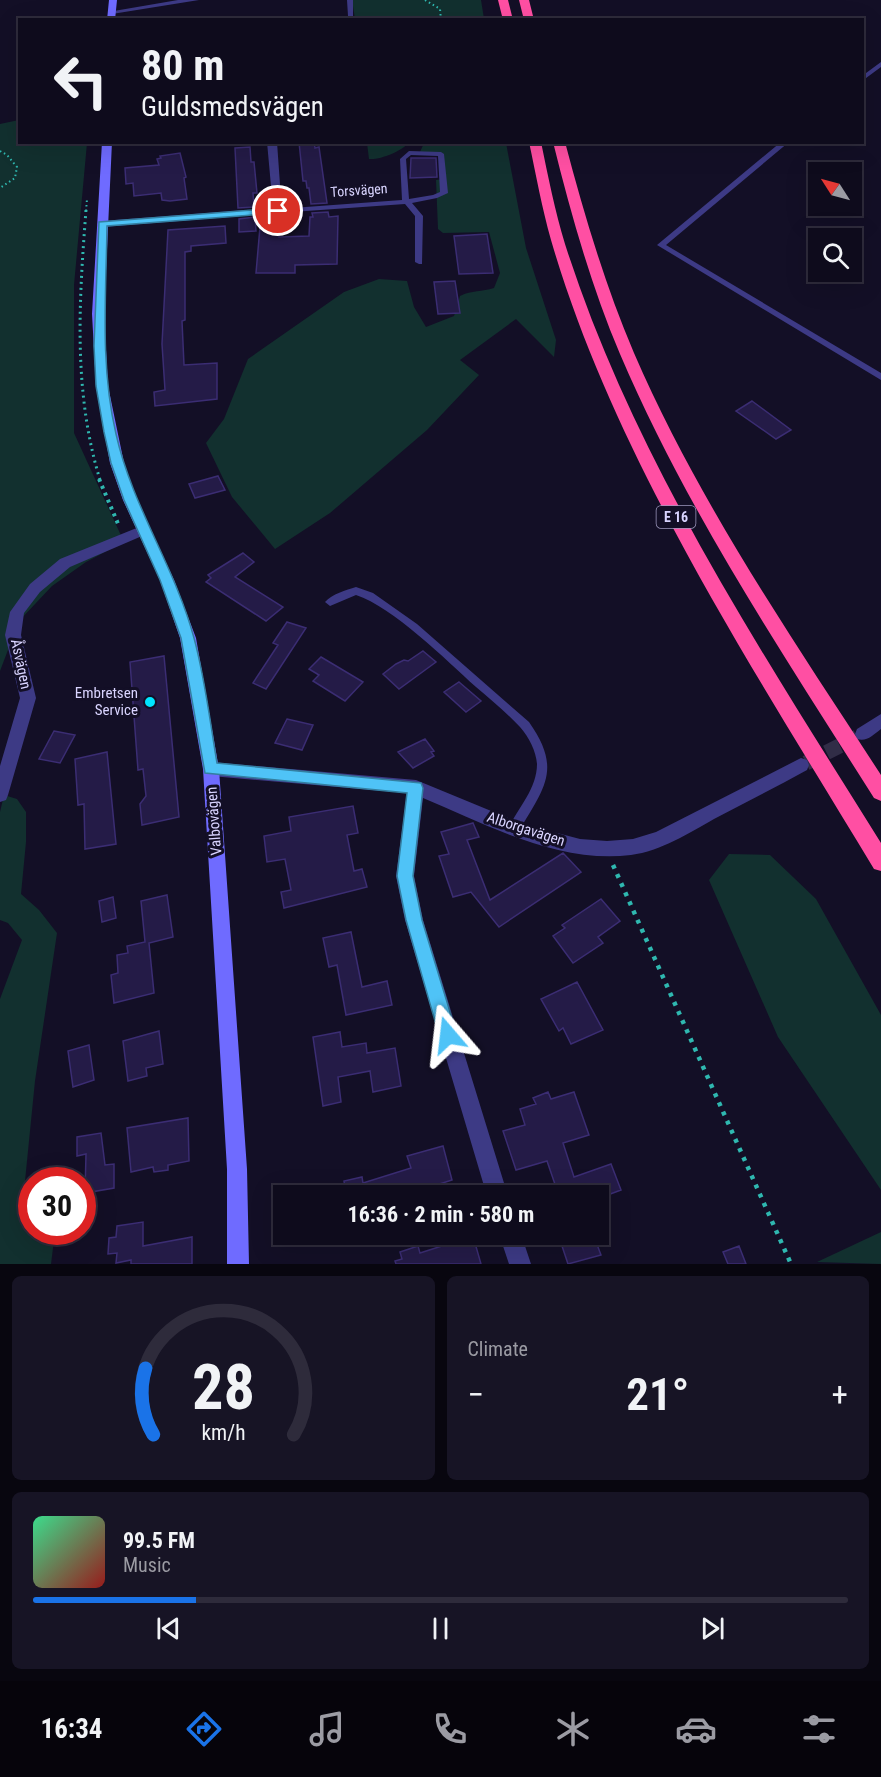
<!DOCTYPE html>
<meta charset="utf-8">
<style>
:root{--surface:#0e0b1c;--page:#171425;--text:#f1f3f6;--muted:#9b9ba3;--line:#2e2b3b;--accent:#1a73e8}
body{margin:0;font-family:"Roboto Condensed",sans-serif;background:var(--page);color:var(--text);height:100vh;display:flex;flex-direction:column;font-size:22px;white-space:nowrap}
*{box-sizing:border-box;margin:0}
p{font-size:20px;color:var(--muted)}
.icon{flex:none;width:33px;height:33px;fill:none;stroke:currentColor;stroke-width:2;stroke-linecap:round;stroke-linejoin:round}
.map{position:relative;height:1264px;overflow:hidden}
.panel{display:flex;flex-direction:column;gap:12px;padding:12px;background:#08060f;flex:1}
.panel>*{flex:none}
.guide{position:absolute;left:18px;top:18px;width:846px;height:126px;border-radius:0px;box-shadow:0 6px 24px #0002,0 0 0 2px var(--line);background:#0e0b1c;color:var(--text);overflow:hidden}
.needle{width:39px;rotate:306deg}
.fabs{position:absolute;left:808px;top:162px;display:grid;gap:12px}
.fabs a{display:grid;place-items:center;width:54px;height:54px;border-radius:0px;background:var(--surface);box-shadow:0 6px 24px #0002,0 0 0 2px var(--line);font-size:30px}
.speed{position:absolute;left:18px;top:1167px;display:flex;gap:12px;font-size:30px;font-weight:700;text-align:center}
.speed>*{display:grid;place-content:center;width:78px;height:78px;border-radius:50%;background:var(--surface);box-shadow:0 6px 24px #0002,0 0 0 2px var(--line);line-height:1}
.speed .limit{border:9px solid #d22;background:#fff;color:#111}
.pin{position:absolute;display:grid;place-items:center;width:51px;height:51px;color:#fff;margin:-26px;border:3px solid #fff;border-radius:50%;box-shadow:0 2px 6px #0007}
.me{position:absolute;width:66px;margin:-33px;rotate:343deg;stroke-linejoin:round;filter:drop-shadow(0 0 4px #0008)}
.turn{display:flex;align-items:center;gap:21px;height:126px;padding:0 24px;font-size:27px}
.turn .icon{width:78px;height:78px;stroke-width:2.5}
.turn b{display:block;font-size:42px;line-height:51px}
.big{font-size:45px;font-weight:700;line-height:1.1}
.panel .tile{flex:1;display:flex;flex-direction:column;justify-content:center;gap:9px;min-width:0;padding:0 21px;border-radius:9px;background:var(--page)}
.panel .dial{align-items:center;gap:0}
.dial svg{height:156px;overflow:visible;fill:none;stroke:var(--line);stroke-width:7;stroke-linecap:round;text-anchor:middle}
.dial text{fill:var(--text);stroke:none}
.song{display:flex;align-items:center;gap:18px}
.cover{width:72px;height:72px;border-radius:9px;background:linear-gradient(135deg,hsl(150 70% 55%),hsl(0 70% 35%))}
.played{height:6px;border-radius:3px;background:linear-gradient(90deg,var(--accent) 20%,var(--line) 20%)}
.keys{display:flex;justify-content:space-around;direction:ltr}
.heat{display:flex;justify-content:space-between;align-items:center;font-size:33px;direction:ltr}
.panel .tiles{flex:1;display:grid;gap:12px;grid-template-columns:1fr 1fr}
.tile:last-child{grid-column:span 2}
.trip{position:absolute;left:273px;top:1185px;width:336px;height:60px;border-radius:0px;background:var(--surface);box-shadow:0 6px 24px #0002,0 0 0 2px var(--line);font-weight:700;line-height:60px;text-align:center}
.menu{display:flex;height:96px;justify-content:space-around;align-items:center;background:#06040b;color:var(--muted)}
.menu .icon{width:42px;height:42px}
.menu .selected{color:var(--accent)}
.menu b{font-size:27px;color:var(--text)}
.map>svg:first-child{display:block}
.green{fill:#12302f}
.building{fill:#241b47;stroke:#3b2d73;stroke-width:1.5}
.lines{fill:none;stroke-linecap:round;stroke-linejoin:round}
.minor-tunnel{stroke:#312d47;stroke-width:15;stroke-dasharray:15 8;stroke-linecap:butt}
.path-far3{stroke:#2fb8b0;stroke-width:2;stroke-dasharray:1.5 3;stroke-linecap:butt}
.path-far2{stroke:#2fb8b0;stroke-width:3;stroke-dasharray:2 4;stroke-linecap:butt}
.path-far1{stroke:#2fb8b0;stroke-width:4;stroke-dasharray:3 4.5;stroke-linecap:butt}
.path{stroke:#2fb8b0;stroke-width:4.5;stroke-dasharray:4 6;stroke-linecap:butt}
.service{fill:#3d3a85;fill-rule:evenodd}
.minor{fill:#3d3a85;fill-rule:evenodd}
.secondary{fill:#6f6bff;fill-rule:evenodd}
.motorway{fill:#ff4fa3;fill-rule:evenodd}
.route{fill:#4fc3f7;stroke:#337fa1;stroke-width:1.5}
.poi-dot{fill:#00e5ff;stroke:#130f26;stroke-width:2}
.labels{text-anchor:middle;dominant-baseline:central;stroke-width:6;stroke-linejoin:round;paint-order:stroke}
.far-street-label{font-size:14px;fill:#d9d4ff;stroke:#130f26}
.shield{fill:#130f26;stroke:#9e99be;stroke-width:1.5}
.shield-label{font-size:14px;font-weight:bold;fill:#d9d4ff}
.street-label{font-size:15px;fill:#d9d4ff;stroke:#130f26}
.poi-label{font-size:15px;fill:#d9d4ff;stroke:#130f26;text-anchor:end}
</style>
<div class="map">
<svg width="881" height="1264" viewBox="0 0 881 1264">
<rect width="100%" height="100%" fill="#130f26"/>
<!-- green -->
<path class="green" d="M352 0H481L484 19H355Z
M19 120 20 142 87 143 74 285V433L124 542 86 562 52 586 19 621 0 671V124Z
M367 143V142L409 143C401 151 381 160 369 159Z
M424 143H506L526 248 556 340 554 357 516 319 460 360 479 375 427 430 330 513 275 549 232 497 206 443 224 419 248 359 344 292 379 279 407 281 414 307 426 327 454 316 460 296C472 290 482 292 494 288L500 273 489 232 443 233 438 229 436 180 444 179 441 153 420 152Z
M4 795 17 799 26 812V842L21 894 39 910 57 933 35 1081 24 1191 31 1198 32 1232H55L51 1264H0V999L22 940 8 923 0 920V812Z
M729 854 770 855 816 899 881 1015V1190L778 1037 709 880Z
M881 1232V1264L817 1262Z"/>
<!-- building -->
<path class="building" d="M299 142H314L315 148 319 147 327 203 311 204 309 188H307L306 181H303Z
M250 147 251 162H254L257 193H253L254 207 238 208 235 148Z
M180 153 186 177 184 178 187 199 170 201 162 200 161 193 134 196 133 183 126 184 125 168 159 165 157 159 161 158 160 156Z
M411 158H436L437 177 410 178Z
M328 212 329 217 338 216 337 264 295 265V273H256L260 227 276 226V231H279V237L309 236 310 217H313L312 213Z
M255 217 256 231 239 232V219Z
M225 226 226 243 191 246V251L185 252V320L182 321 184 365 217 363V399L155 406 154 392 165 390 162 344 168 230Z
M487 234 493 273 459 274 454 236Z
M455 281 460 313 438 314 434 282Z
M752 401 791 430 776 439 736 411Z
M218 476 225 490 195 498 189 484Z
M243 553 254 562 235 577 283 607 266 621 206 582 211 578 208 575Z
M287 622 306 628 266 689 253 683 278 645 273 643Z
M423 651 436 662 399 689 383 674 396 664 404 660 408 661Z
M164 656 179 817 142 825 140 804 146 796 143 769 138 770 130 662Z
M321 657 363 682 345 701 313 681 319 675 309 669Z
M459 682 481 701 466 712 444 692Z
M287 719 313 725 302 750 275 743Z
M54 731 75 735 60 763 39 759Z
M425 739 434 751 431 752 434 756 413 768 398 752Z
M107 752 116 844 85 849 84 804 78 805 75 759Z
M353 806 358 833 347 835 354 871 362 869 367 887 284 908 281 892 291 890 285 859 267 862 264 836 291 831 289 817Z
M473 823 479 837 467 840 490 900 563 853 581 872 499 927 471 892 453 897 439 856 449 854 441 832Z
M167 895 173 937 149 943 154 993 114 1003 111 975 118 973 117 955 128 953 127 946 145 942 141 901Z
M113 897 116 918 102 922 99 901Z
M601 899 620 921 598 937 603 943 573 963 553 936 565 928 562 925Z
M351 932 362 987 387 981 392 1005 346 1015 337 965 329 967 323 938Z
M577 982 603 1030 571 1044 563 1028 559 1031 541 999Z
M159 1031 163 1064 146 1068 147 1076 128 1081 123 1041Z
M340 1032 342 1047 366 1043 367 1053 395 1048 401 1086 373 1092 370 1071 338 1077 341 1102 323 1106 313 1037Z
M89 1045 94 1080 73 1087 68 1051Z
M548 1092 551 1099 574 1092 589 1135 563 1143 574 1177 611 1164 621 1190 605 1196H559L547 1161 516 1170 503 1131 525 1125 520 1109 536 1104 533 1098Z
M188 1118 189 1161 168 1165V1170L154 1172 153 1167 131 1172 127 1128Z
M101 1133 105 1165 114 1164V1188L85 1193 86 1154 77 1156V1137Z
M443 1146 452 1180 402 1196H334V1192L345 1188 344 1181 362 1177 363 1183 411 1168 407 1156Z
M143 1222V1246L192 1237V1264H131V1260L116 1263 117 1253 108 1254 109 1238 116 1237 117 1226Z
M558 1234H593L601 1255 568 1264Z
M473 1236 481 1264H396L395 1261 402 1259 400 1252 418 1246 420 1253Z
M739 1246 746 1264H728L723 1252Z"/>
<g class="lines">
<!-- minor-tunnel -->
<path class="minor-tunnel" d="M806 763 857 737"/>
<!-- path-far3 -->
<path class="path-far3" d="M425 0 440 9 441 20
M0 151 7 155 17 167 15 178 0 188
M86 211 87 199"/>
<!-- path-far2 -->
<path class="path-far2" d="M86 210C79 302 73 391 100 480"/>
<!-- path-far1 -->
<path class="path-far1" d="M99 479 119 526"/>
<!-- path -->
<path class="path" d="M613 865 791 1264"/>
<!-- service -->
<path class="service" d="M347 0H353V17L348 16Z
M881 62V67L862 81V76Z
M781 142H789L666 245 881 373V380L657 245Z
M409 151 441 152 444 154 448 193 437 198 412 203 423 216 422 264H419L415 262V216L405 204 278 213 274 211 278 209 402 200 400 159ZM411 155 438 156 440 192 433 195 409 199 406 159Z
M356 587 373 593 417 624 529 722C562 769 545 787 519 831L515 832 511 831 509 827C519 807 537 788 537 764 536 751 529 737 520 727 507 713 491 700 476 687 446 660 393 607 356 595L330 606 325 602C332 594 346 590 356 587Z"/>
<!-- minor -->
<path class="minor" d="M178 0H199L112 14 108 12Z
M267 142H277L282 213 102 227 97 224 102 221 273 208Z
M144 525 151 530 149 533 70 567 40 592 24 613 21 635 36 698 8 795 6 800 0 802V766L20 698 5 635 10 612 30 584 60 559Z
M881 714V729C873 735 867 742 857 739L855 734 857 729Z
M801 758 807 760 809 765 807 770C776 787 745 803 714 819 689 833 661 851 631 855 559 864 487 825 423 798L414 876 423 920 508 1196H487L405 920 396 876 407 793 211 776 205 774 203 769 205 764 211 762 416 780 523 824 580 839 607 841 633 839 656 832Z
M499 1234H521L531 1264H509Z"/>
<!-- secondary -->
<path class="secondary" d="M109 0H117L115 20H107Z
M102 142H112L104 314 108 386 124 463 137 500 174 580 196 638 219 769 247 1169 249 1264H227V1169L203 769 180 638 160 580 123 500 110 463 96 386 92 314Z"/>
<!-- motorway -->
<path class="motorway" d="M498 0H508L513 20H503Z
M519 0H529L534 20H524Z
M529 142H541C548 176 555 211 565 244 634 460 762 652 881 843V871L874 869C756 673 615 460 551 240 542 208 536 175 529 142Z
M553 142H565C584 214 605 285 634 353 699 503 792 638 881 775V801L874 798C783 654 687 511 620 354 591 286 571 214 553 142Z"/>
</g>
<!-- route -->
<path class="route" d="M278 208 283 211 281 213 107 226C106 296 100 366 116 434 132 506 175 567 194 638 205 678 210 722 217 763L421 783 423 788 413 876 422 920 457 1035 454 1042 448 1044 442 1042 439 1035 406 920 397 876 407 793 205 773 181 638 160 580 124 500 111 463 104 432 96 386 94 346 99 222Z"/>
<!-- markers -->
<circle class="poi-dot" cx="150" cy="702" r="6"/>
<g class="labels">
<!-- far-street labels -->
<g class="far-street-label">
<text transform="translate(359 190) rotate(-4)">Torsvägen</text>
</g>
<!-- shield labels -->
<rect class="shield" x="656.5" y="506" width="39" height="22" rx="4.5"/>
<g class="shield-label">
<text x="676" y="517">E 16</text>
</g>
<!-- street labels -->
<g class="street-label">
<text transform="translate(21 664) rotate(78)">Åsvägen</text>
<text transform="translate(214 821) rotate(-94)">Valbovägen</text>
<text transform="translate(526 829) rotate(18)">Alborgavägen</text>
</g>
<!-- poi labels -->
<g class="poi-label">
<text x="138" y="693">Embretsen<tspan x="138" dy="17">Service</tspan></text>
</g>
</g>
</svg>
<div class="fabs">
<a><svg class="needle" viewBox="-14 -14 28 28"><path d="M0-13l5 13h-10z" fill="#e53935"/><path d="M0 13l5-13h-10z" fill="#9b9ba3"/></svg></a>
<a><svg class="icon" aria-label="search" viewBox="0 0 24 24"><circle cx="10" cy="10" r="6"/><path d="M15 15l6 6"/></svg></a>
</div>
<div class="speed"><div class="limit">30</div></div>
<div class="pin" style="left:278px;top:211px;background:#d93025"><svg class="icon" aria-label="arrive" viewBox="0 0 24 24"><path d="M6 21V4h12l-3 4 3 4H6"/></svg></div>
<svg class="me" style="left:448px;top:1035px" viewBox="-20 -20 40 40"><path d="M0-17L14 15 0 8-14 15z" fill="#4fc3f7" stroke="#fff" stroke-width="4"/></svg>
<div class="trip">16:36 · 2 min · 580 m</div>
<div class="guide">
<div class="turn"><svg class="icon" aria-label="left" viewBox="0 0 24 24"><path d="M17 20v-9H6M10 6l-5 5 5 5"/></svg><div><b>80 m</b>Guldsmedsvägen</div></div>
</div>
</div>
<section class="panel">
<div class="tiles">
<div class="tile dial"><svg viewBox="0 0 100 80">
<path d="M14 69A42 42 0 1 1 86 69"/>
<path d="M14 69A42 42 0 0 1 10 35" stroke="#1a73e8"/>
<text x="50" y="56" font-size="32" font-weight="700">28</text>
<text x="50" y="72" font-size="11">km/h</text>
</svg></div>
<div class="tile"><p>Climate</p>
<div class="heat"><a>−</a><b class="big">21°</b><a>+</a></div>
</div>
<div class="tile">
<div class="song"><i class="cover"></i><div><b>99.5 FM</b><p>Music</p></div></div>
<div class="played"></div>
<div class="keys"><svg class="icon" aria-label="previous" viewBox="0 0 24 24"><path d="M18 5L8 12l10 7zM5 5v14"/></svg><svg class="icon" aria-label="pause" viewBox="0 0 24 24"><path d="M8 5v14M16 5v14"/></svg><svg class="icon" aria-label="next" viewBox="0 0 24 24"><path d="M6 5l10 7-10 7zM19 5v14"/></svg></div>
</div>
</div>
</section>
<nav class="menu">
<b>16:34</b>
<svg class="icon selected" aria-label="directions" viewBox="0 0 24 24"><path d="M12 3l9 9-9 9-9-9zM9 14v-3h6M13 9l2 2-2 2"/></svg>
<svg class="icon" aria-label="music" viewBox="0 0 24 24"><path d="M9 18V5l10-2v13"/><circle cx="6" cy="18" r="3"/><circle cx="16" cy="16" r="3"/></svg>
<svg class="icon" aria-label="phone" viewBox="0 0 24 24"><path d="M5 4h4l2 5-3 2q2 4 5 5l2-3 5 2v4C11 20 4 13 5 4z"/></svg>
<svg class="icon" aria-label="climate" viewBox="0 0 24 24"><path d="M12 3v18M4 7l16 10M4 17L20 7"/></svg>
<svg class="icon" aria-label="car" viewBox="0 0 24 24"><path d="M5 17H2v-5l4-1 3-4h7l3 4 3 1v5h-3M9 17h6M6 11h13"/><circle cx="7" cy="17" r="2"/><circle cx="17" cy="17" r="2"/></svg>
<svg class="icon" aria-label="filters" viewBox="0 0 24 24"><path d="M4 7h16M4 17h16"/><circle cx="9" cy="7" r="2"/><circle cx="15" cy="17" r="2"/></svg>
</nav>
